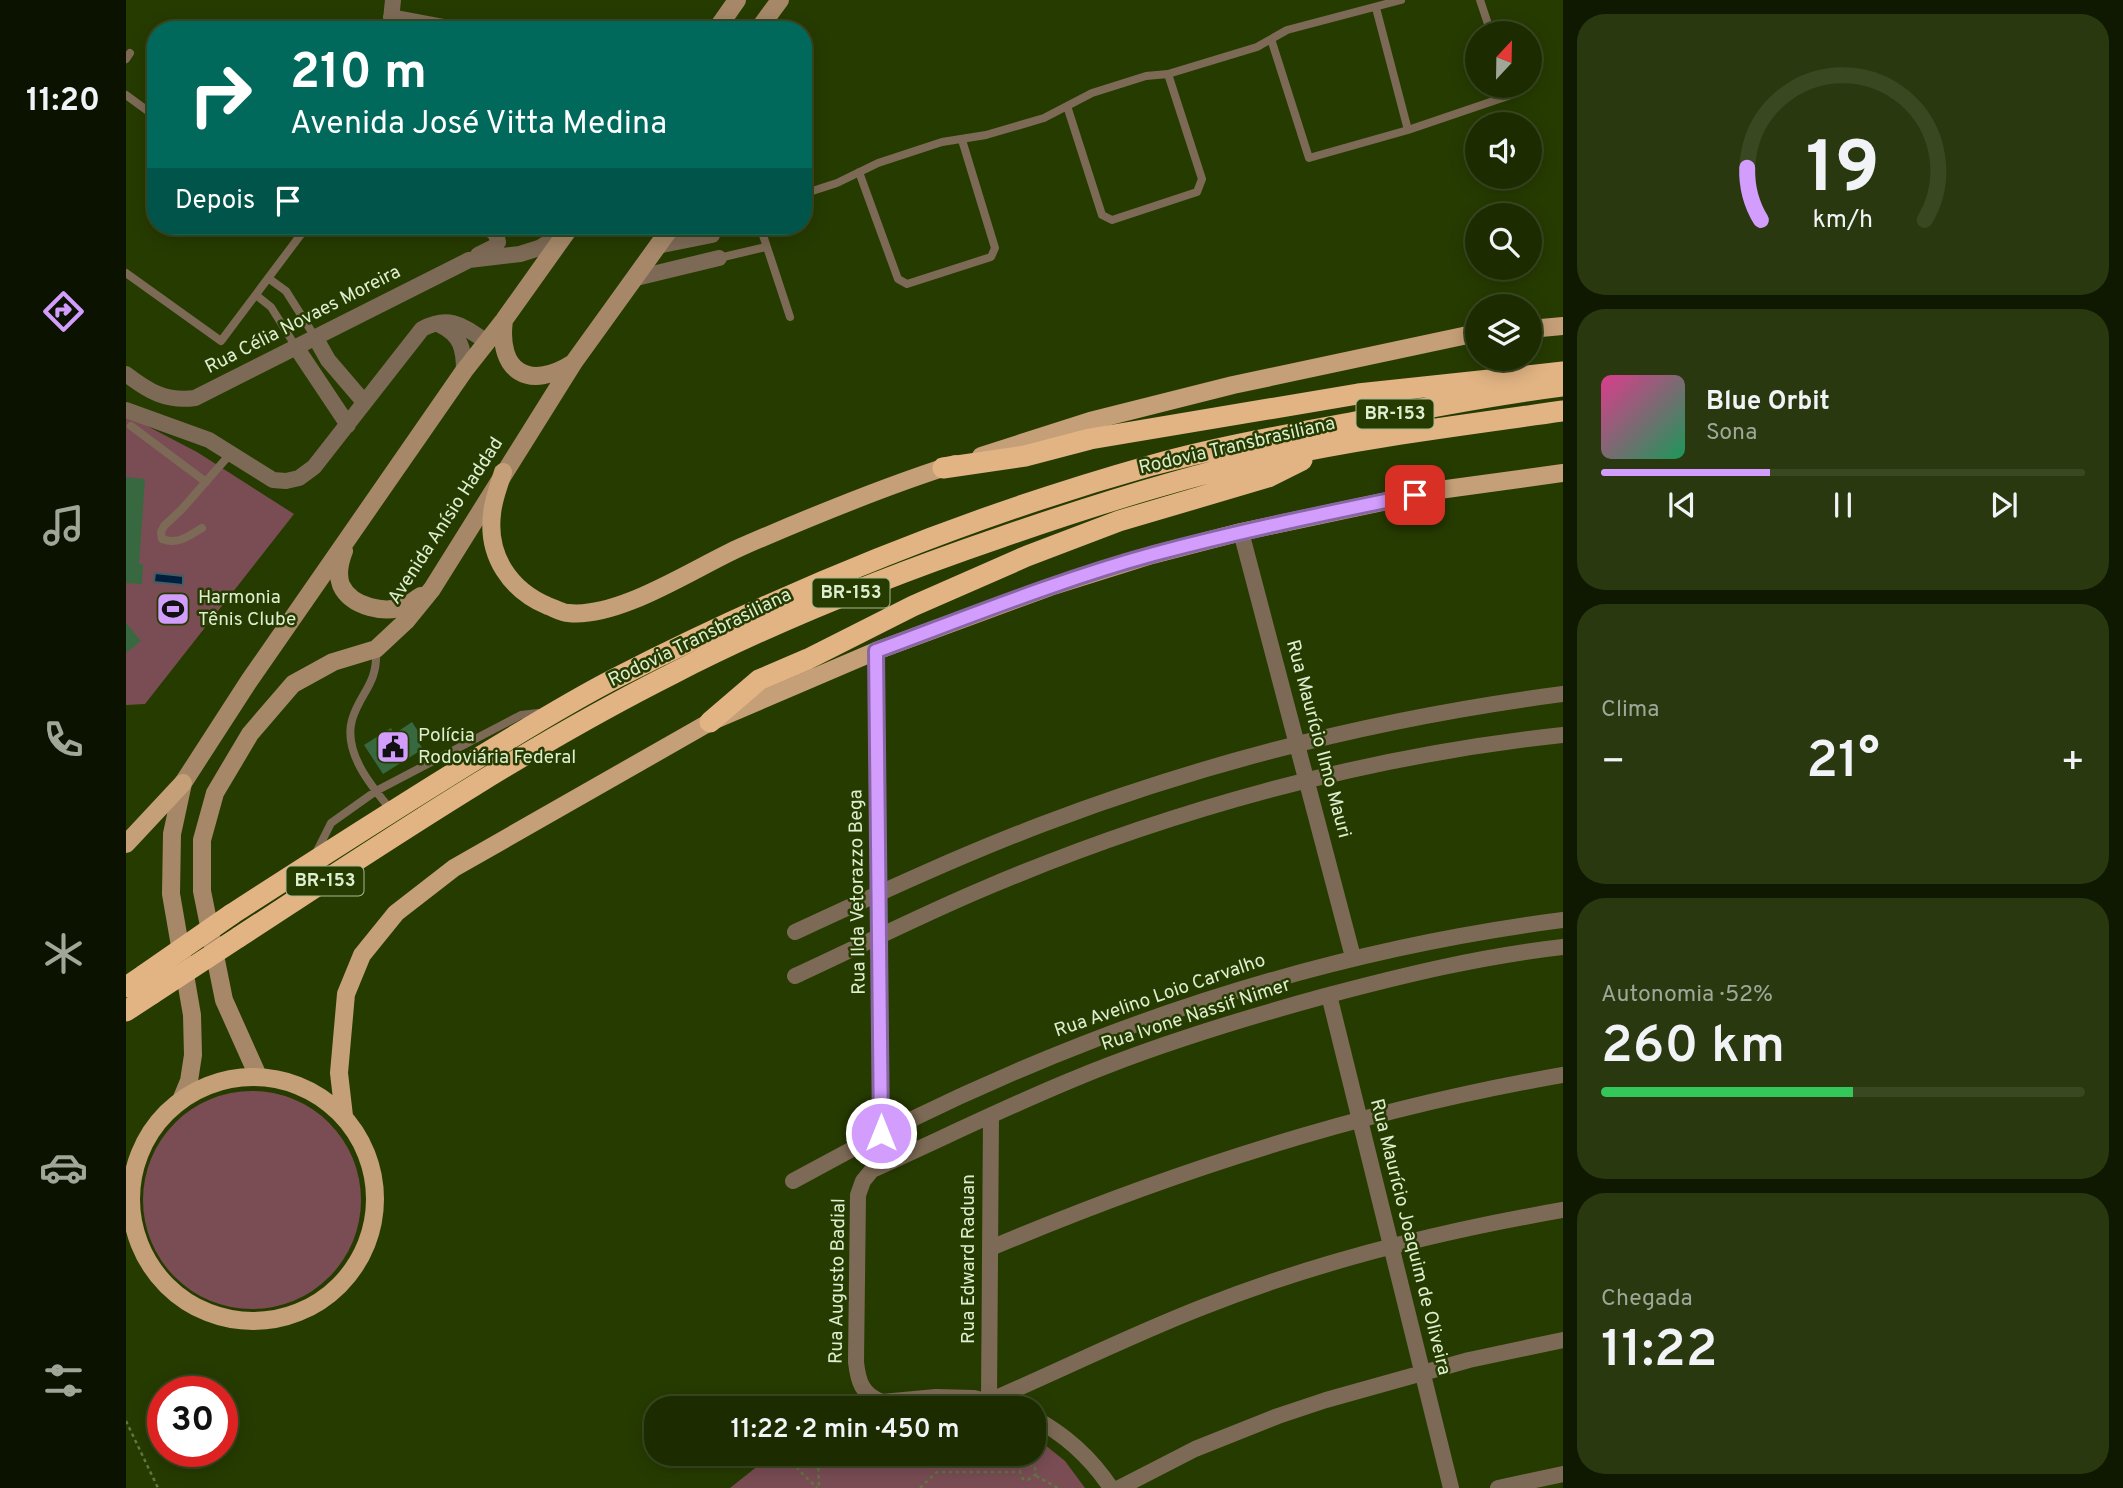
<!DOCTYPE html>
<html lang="pt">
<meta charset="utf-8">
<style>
:root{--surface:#1c2c00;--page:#29380f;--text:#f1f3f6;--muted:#a0a799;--line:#3a4822;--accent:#d29dfd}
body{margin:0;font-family:Overpass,sans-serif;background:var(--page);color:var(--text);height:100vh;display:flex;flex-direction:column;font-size:26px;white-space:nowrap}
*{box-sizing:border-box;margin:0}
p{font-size:23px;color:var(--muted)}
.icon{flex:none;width:38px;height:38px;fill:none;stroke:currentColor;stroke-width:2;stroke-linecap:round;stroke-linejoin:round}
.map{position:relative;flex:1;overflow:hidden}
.panel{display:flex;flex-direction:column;gap:14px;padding:14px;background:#0f1800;width:560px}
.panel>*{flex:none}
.top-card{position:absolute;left:21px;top:21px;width:665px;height:214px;border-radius:28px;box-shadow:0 4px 18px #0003,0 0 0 2px var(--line);background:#00695c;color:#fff;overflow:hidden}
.needle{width:46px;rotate:22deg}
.tools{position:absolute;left:1339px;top:21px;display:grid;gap:14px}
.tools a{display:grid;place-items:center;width:77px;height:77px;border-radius:50%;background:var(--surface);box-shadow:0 4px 18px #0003,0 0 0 2px var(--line);font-size:35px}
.speed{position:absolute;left:21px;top:1376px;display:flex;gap:14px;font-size:35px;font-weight:700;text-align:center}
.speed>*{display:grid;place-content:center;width:91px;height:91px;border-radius:50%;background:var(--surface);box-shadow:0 4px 18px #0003,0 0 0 2px var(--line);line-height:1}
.speed .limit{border:10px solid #d22;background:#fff;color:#111}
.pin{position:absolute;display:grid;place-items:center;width:60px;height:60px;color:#fff;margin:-30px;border-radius:14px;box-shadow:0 4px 10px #0006}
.me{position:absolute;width:77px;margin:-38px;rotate:0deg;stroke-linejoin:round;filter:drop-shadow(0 0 5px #0008)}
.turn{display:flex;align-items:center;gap:24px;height:147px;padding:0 28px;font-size:32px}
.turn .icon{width:91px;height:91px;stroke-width:2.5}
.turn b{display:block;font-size:49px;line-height:60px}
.then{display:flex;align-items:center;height:66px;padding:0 28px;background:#0003;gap:14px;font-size:26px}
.big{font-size:52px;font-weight:600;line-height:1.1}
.panel .widget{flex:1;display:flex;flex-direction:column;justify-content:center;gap:10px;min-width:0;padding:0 24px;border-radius:28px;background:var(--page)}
.panel .dial{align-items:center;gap:0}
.dial svg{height:182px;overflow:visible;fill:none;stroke:var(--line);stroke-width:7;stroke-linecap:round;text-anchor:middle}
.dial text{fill:var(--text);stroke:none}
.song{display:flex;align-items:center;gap:21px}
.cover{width:84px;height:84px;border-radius:10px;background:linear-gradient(135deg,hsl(330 70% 55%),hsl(150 70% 35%))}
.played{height:7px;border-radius:4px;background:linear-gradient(90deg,var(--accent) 35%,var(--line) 35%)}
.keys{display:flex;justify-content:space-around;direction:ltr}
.heat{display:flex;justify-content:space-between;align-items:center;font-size:38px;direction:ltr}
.charge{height:10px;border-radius:5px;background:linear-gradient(90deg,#34c759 52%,var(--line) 0)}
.trip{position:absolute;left:518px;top:1396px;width:402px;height:70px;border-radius:28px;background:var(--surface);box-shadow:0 4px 18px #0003,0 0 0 2px var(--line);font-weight:600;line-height:70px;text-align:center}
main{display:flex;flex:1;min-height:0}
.tab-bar{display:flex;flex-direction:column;width:126px;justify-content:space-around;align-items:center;background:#0b1200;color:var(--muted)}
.tab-bar .icon{width:49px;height:49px}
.tab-bar .current{color:var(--accent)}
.tab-bar b{font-size:32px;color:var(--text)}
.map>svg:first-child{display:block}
.green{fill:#7a4d54}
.water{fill:#001f3c;stroke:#435d68;stroke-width:2}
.building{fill:#376840}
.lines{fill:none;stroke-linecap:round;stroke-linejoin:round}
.path{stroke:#627544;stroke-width:2.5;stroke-dasharray:3.5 3.5;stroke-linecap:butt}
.service{stroke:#7d6a56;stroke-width:8}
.minor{stroke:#7d6a56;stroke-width:16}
.secondary{stroke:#a68869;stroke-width:18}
.primary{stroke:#c59f77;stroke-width:18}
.motorway{stroke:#e2b483;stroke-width:21}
.motorway-bridge{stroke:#e2b483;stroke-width:21}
.route-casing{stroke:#8866a4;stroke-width:18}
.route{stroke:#d29dfd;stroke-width:12}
.labels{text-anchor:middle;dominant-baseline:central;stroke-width:5;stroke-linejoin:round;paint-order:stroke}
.shield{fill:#263b00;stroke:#a8b892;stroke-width:2}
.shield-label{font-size:18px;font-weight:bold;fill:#dfeed0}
.street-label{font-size:19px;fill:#dfeed0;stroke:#263b00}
.poi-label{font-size:19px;fill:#dfeed0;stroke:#263b00;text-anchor:start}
</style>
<main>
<nav class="tab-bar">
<b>11:20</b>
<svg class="icon current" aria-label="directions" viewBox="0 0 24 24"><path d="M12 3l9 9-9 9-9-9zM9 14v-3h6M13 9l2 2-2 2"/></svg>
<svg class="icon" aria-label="music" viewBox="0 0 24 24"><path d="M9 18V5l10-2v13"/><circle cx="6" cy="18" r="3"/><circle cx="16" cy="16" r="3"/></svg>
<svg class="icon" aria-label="phone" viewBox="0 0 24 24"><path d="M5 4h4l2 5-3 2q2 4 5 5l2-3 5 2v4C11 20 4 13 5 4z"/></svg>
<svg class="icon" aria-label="climate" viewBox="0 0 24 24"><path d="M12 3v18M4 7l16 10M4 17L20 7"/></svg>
<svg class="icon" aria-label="car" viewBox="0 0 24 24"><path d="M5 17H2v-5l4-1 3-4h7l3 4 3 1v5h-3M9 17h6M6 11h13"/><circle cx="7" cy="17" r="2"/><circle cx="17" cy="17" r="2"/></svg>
<svg class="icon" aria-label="filters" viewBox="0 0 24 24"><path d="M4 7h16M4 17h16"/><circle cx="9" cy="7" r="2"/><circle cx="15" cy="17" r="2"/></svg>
</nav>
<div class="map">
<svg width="1437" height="1488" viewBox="0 0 1437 1488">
<rect width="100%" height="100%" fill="#263b00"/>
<!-- green -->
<path class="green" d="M0 415 71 452 168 514 19 704 0 705Z
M17 1200a109 109 0 1 1 218 0a109 109 0 1 1-218 0Z
M908 1436 939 1461 959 1488H604L647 1454H908Z"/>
<!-- water -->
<path class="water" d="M29 573 57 576V585L28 582Z"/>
<!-- building -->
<path class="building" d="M0 477 19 479 13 564H17L16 584 0 583Z
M0 623 15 641 0 653Z
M286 722 298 740 293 743 297 749 257 774 238 745 265 728 268 734Z"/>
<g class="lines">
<!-- path -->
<path class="path" d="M0 1421 32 1488
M665 1454 672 1469 691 1488
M692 1454 693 1488
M905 1465 908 1448
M910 1476 932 1488
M794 1488 811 1472H894L897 1465 902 1464 909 1468 910 1474 902 1480 897 1479 894 1472"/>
<!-- service -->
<path class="service" d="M1354 0 1365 33
M1250 8 1282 130
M1145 39 1183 158 1282 130 1385 95 1382 86
M0 59 4 53
M0 95 30 117
M941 106 976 215 986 220 1071 192 1076 179 1042 74
M733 172 772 279 781 284 865 257 869 248 836 140
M677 194 711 183 752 163 816 142 860 135 918 118 966 93 1020 76 1042 74 1131 47 1161 30 1275 0
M634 226 664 317
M586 235 612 226
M593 258 640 247
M0 273 95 341 179 229 175 226
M142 278 160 291 189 337
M130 295 145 307 170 347
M5 426 80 482
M76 528C63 536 52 545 36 539L35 532 38 526 57 508 105 453
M250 650C252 685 234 692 226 720 217 753 246 787 266 811
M191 851 205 823 250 791 395 715 412 713"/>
<!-- minor -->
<path class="minor" d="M265 17 334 30
M264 30 267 0
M387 226H402
M531 246 586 235
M352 255 368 247 372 242 370 234 360 226
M510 278 593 258
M314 325C335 335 338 349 338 371
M189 337 202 360 238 402
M170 347 222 425
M0 374C22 391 40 402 69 398L343 260 394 254 413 248 441 231
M0 410 83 440 147 480 160 481 173 478 188 467 296 329C324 314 337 326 361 342
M1115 532 1227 957
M750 651 755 1134
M669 932C751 894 833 856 917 824 1085 760 1260 717 1437 694
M669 976C732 947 793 916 857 889 1040 811 1238 756 1437 735
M1203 995 1325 1488
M865 1116 863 1401C935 1370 1005 1335 1077 1307 1193 1261 1315 1231 1437 1210
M667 1181C907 1048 1164 955 1437 920
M865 1248C1049 1170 1240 1109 1437 1075
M890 1409 848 1398 810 1397 756 1402C736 1395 732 1381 730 1362L732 1195 737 1181 746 1170C824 1135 902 1096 983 1065 1053 1038 1126 1016 1199 996 1278 975 1356 956 1437 947
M908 1418C940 1435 965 1458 985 1488
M993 1488 1069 1449 1152 1416 1200 1400 1343 1360 1437 1340
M1372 1488 1437 1474"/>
<!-- secondary -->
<path class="secondary" d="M590 30 611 0
M632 30 654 0
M378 320C371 372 403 391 447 363
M218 551C214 561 211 574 215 585 225 607 260 615 281 605 285 603 290 599 295 596
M132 1076 98 1000 76 891V840L89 793 124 734 167 684 207 662 250 649 280 621 306 589 448 362 546 226
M56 1098 63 1081 67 1055 66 1015 45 894 46 834 57 783 123 681 338 371 378 320 445 226"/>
<!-- primary -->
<path class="primary" d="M1404 329 1437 326
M855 456 964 421 1107 385 1351 333
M377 472C373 486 367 500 366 514 361 556 384 590 422 606 428 608 436 613 442 613 493 619 568 568 615 547 684 517 756 487 829 464
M0 844 57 783
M5 1199a122 122 0 1 1 244 0a122 122 0 1 1-244 0Z
M218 1116 213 1073 220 994 236 955 270 913 328 868 584 722 750 651 924 587 1026 555 1115 532 1313 490 1437 473"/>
<!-- motorway -->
<path class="motorway" d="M817 468 899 456 964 439 1232 394 1437 372
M584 722 633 680 682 659 787 606 901 556 993 521 1142 477 1176 460
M106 914C188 861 269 809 352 758 397 731 443 702 490 678 661 591 838 518 1023 466 1091 447 1160 435 1229 422 1298 408 1367 395 1437 386
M113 937C254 845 395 750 546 674 651 620 762 576 873 538 962 507 1052 478 1144 458 1241 437 1339 425 1437 411
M0 987 18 975
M0 1011 26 994"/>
<!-- motorway-bridge -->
<path class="motorway-bridge" d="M18 975 106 914
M26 994 113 937"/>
</g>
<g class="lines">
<defs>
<path id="route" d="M755 1133 750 651C842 617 933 580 1028 554 1114 531 1201 513 1289 495"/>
</defs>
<!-- route casing -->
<use href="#route" class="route-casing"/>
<!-- route -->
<use href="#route" class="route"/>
</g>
<!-- icons -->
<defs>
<symbol id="stadium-square" viewBox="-11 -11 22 22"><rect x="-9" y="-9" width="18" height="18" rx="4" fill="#d29dfd" stroke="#263b00"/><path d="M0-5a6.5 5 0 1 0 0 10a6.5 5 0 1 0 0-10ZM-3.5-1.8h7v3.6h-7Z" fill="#111"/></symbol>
<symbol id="civic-square" viewBox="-11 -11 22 22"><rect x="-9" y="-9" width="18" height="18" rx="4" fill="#d29dfd" stroke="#263b00"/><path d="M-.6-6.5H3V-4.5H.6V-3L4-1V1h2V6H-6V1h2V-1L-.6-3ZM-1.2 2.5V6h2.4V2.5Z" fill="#111"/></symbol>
</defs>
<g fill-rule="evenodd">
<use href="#stadium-square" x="28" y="590" width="38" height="38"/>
<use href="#civic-square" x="248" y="728" width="38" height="38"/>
</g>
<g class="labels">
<!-- shield labels -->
<g class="shield">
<rect x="1230.5" y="399.5" width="77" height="29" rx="5"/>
<rect x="686.5" y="578.5" width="77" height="29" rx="5"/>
<rect x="160.5" y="866.5" width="77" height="29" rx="5"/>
</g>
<g class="shield-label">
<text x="1269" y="414">BR-153</text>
<text x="725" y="593">BR-153</text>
<text x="199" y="881">BR-153</text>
</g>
<!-- street labels -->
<g class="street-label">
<text transform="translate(177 320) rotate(-27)">Rua Célia Novaes Moreira</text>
<text transform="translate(1111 446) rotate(-13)">Rodovia Transbrasiliana</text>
<text transform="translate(320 521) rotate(-57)">Avenida Anísio Haddad</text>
<text transform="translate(574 638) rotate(-26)">Rodovia Transbrasiliana</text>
<text transform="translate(1192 739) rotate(75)">Rua Maurício Ilmo Mauri</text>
<text transform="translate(732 892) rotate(-91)">Rua Ilda Vetorazzo Bega</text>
<text transform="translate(1034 996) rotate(-19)">Rua Avelino Loio Carvalho</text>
<text transform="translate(1070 1015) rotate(-18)">Rua Ivone Nassif Nimer</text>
<text transform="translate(1284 1237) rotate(76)">Rua Maurício Joaquim de Oliveira</text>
<text transform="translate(843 1259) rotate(-90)">Rua Edward Raduan</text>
<text transform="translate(712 1281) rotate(-89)">Rua Augusto Badial</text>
</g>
<!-- poi labels -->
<g class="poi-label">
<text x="72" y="598">Harmonia<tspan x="72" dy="22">Tênis Clube</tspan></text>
<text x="292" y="736">Polícia<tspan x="292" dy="22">Rodoviária Federal</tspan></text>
</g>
</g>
</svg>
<div class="tools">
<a><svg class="needle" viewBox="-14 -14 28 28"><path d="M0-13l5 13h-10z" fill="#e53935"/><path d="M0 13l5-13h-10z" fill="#a0a799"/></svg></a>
<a><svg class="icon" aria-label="sound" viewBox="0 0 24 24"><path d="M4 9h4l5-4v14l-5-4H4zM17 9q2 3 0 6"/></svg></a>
<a><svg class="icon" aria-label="search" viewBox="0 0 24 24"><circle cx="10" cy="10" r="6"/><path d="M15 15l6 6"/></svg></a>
<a><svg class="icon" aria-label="layers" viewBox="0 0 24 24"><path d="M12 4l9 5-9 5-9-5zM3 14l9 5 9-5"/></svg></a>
</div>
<div class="speed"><div class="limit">30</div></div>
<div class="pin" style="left:1289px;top:495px;background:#d93025"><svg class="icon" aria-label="arrive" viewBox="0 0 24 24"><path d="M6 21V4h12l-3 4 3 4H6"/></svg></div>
<svg class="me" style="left:755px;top:1133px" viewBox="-20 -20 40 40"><circle r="17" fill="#d29dfd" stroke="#fff" stroke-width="3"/><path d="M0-11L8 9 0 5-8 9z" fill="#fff"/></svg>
<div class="trip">11:22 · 2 min · 450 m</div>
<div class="top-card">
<div class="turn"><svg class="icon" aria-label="right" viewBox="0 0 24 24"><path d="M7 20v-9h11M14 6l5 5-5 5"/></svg><div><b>210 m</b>Avenida José Vitta Medina</div></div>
<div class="then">Depois<svg class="icon" aria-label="arrive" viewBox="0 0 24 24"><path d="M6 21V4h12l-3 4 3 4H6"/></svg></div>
</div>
</div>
<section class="panel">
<div class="widget dial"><svg viewBox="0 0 100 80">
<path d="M14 69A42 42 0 1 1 86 69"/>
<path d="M14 69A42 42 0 0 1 8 46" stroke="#d29dfd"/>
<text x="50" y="56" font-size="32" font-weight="700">19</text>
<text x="50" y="72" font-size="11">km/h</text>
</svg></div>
<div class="widget">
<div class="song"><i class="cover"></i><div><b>Blue Orbit</b><p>Sona</p></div></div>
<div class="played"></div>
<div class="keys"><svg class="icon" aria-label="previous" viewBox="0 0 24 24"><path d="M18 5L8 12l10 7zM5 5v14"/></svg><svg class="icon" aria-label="pause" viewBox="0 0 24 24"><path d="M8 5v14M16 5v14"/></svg><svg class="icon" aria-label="next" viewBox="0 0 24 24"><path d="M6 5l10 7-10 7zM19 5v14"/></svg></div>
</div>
<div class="widget"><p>Clima</p>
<div class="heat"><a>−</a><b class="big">21°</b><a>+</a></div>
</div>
<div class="widget"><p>Autonomia · 52%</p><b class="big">260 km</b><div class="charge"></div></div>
<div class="widget"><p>Chegada</p><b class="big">11:22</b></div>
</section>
</main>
